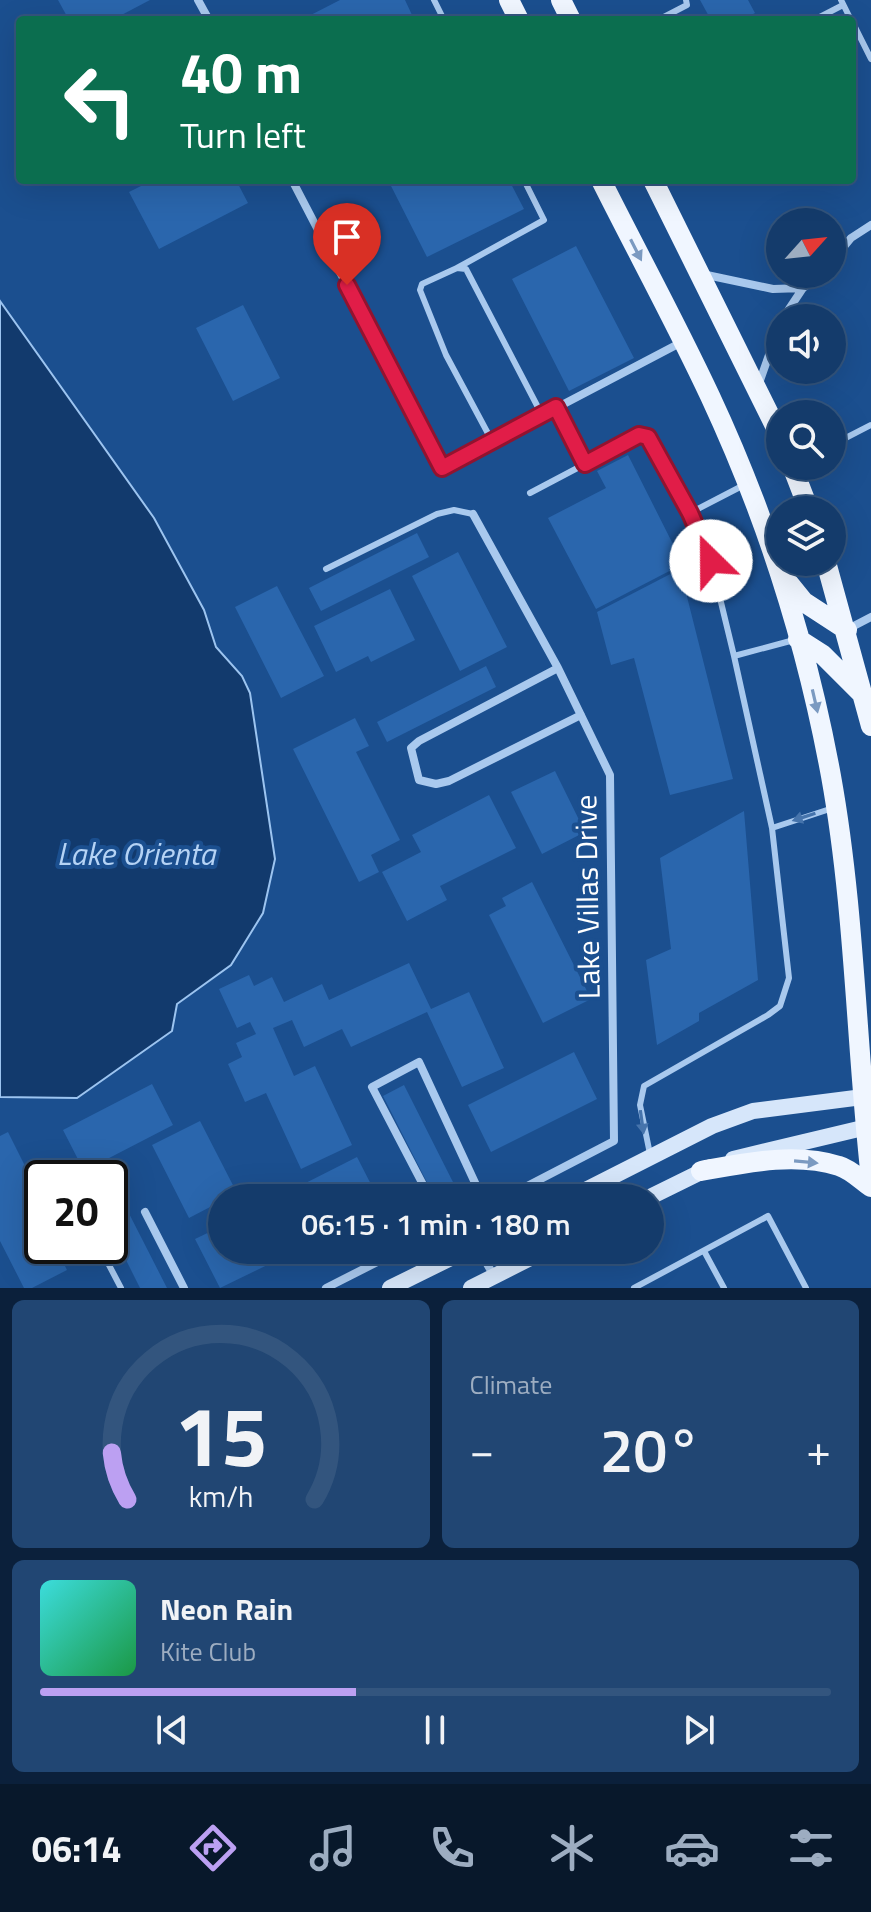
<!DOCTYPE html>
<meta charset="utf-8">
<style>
:root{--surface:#143b6b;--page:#214673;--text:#f1f3f6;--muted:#9dadc1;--line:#33557e;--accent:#bca0f2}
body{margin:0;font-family:"Titillium Web",sans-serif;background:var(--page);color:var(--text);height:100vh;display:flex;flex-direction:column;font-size:30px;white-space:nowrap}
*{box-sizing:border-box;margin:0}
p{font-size:26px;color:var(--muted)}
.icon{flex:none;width:44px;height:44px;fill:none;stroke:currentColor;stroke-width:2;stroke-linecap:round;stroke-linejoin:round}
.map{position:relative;height:1288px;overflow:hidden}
.sheet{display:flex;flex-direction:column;gap:12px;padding:12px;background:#0b203b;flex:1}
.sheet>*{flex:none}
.hud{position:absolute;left:16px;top:16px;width:840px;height:168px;border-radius:8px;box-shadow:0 8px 32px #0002,0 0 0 2px var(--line);background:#0b6e4f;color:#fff;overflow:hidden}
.needle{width:52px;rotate:63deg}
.buttons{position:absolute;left:766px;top:208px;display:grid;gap:16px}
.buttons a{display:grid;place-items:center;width:80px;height:80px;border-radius:50%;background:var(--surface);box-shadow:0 8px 32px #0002,0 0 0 2px var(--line);font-size:40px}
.speed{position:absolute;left:24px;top:1160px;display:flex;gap:16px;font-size:40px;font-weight:700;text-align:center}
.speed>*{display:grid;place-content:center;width:104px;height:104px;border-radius:50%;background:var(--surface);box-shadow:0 8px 32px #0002,0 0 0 2px var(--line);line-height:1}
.speed .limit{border:4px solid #111;border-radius:12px;background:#fff;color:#111}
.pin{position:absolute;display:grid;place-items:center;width:68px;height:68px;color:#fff;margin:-82px -34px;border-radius:50% 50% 50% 0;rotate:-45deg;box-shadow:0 0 8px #0007}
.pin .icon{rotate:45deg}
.me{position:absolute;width:88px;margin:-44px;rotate:337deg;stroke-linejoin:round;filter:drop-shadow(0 0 6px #0008)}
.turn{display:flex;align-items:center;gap:28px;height:168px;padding:0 32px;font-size:36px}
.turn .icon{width:104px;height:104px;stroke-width:2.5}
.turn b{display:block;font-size:56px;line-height:68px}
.big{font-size:60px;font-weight:600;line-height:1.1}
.sheet .tile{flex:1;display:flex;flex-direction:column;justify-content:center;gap:12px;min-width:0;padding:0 28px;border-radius:12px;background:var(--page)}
.sheet .dial{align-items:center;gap:0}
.dial svg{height:208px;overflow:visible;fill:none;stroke:var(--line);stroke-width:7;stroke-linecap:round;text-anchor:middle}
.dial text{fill:var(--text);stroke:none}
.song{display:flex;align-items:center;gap:24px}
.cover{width:96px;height:96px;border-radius:12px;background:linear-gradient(135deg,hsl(180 70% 55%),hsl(140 70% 35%))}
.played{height:8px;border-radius:4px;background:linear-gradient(90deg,var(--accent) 40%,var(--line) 40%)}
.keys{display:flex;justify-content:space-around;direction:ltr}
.heat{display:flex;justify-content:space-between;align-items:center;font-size:44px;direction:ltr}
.sheet .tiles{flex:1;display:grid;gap:12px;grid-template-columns:1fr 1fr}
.tile:last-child{grid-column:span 2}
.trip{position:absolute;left:208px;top:1184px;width:456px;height:80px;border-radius:40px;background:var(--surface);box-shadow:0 8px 32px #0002,0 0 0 2px var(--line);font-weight:600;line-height:80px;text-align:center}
.tab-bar{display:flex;height:128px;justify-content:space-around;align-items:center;background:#08182b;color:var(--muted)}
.tab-bar .icon{width:56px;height:56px}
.tab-bar .current{color:var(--accent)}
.tab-bar b{font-size:36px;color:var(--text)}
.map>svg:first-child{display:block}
.water{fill:#123a6d;stroke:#9cc4f0;stroke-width:2}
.building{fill:#2a66ad}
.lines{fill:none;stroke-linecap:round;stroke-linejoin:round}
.service{stroke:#a9c9ee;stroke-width:6}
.minor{stroke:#a9c9ee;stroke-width:8}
.secondary{stroke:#d6e6fa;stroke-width:16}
.primary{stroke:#f0f6ff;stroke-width:20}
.oneway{fill:#7b9ac1}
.oneway2{fill:#4674ac}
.route-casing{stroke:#92132f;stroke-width:20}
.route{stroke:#e11d48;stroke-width:14}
.labels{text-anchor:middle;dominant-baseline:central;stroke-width:8;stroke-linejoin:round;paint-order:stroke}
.street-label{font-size:30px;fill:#fff;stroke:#1b4f8f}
.water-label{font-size:32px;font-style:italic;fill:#b5d3f5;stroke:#1b4f8f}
</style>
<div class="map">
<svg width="871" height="1288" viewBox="0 0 871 1288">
<rect width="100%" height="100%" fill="#1b4f8f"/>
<!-- water -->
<path class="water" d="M0 301 154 518 204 610 216 647 242 676 250 693 275 859 263 913 231 965 177 1004 172 1031 77 1098 0 1097Z"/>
<!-- building -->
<path class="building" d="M58 0H150L112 20H69Z
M340 0H405L412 15 402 20H301Z
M700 0H748L755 13 741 20H711Z
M153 180H236L248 203 159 249 129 192Z
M388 180H509L524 209 427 257Z
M576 246 634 358 569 391 512 279Z
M243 305 280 378 233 401 196 328Z
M628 455 683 564 596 609 548 518 606 488 597 471Z
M417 533 429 557 321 611 309 588Z
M458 552 507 647 460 671 412 576Z
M680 569 733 779 670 795 634 658 611 665 597 612Z
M277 586 324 676 281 698 235 607Z
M390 589 415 640 371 662 368 656 336 672 314 626Z
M486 666 496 687 387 742 377 722Z
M355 718 369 746 356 752 400 840 371 855 379 872 359 882 293 749Z
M555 771 585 832 542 854 511 792Z
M489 795 516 848 440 886 447 900 407 921 382 872 421 852 412 835Z
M744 811 758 980 699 1013V1021L657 1045 646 960 671 949 660 858Z
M532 882 591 999 543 1023 489 915 506 906 502 898Z
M409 963 431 1009 469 992 504 1068 462 1087 427 1012 351 1047 342 1029 304 1047 292 1020 273 1028 294 1076 315 1066 352 1145 301 1169 266 1093 245 1102 228 1064 242 1057 236 1043 256 1034 250 1022 237 1028 219 989 249 975 254 986 272 977 284 1002 322 984 329 1000Z
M574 1052 597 1099 491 1152 468 1105Z
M152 1084 173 1125 84 1171 63 1130Z
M404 1085 459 1194 452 1198H435L383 1096Z
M200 1121 237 1193 189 1218 152 1145Z
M8 1132 42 1200 34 1207 42 1222V1246H55L67 1270 32 1288H24L0 1241V1136Z
M357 1157 378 1198H276Z
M116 1188 167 1288H140L110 1228V1191Z
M222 1226V1250H298L220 1288 195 1239Z"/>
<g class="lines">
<!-- service -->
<path class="service" d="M434 0 444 20
M841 0 851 20
M658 20 687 5 686 0
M814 20 843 5
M852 21 871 59
M457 268 544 220 524 180
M556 407 585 464 639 435 648 437 690 513
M492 441 446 355 420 290 422 284 457 268 466 269 542 415
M832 445 871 425
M744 485 690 513 711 561 734 656 794 640
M530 493 585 464
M326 569 437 514 454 510 473 514
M772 828 833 808
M650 1154 640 1105 644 1086 768 1015 780 1006 789 978 772 828 734 656
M99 1246 121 1288
M704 1251 724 1288
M634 1288 768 1216 806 1288"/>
<!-- minor -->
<path class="minor" d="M198 0 209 20
M292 180 442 468 682 342
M832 261 851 238 871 225
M702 274 773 289 803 288
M783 318 803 288 822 274
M758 386 780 324
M473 514 558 668 610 775 614 1141 504 1198
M848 629 871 617
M558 668 419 741 411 748 419 780 436 784 449 781 581 715
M430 1198 372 1087 419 1062 477 1187 472 1198
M145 1212 184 1288
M479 1250 494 1276
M326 1288 401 1250"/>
<!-- secondary -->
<path class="secondary" d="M733 1159 871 1126
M570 1198 712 1126 753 1111 871 1096
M648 1198 711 1167
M390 1288 467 1250
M471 1288 546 1250"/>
<!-- primary -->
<path class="primary" d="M509 0 519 20
M561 0 571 20
M601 180C637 252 676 323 710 396 766 516 807 645 831 776 855 909 856 1044 871 1179
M653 180 780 436
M792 466 809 510
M826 562 871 726
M787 581 804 602 847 630
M798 639 823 655 862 694
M701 1171C745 1163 795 1152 839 1166 850 1169 861 1180 871 1187"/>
</g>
<!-- one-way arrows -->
<defs><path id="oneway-solid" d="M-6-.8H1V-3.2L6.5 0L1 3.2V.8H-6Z" transform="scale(2)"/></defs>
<g class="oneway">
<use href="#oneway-solid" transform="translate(636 250) rotate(63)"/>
<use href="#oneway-solid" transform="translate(815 701) rotate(77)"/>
<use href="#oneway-solid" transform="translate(806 1162) rotate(5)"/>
</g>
<g class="oneway2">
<use href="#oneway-solid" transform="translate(804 817) rotate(162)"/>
<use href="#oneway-solid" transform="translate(642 1122) rotate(82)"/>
</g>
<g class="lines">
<defs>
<path id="route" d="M347 285 442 468 556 407 585 464 639 435 648 437 690 513 711 561"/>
</defs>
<!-- route casing -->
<use href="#route" class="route-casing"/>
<!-- route -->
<use href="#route" class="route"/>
</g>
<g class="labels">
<!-- street labels -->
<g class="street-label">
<text transform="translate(587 897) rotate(-91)">Lake Villas Drive</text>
</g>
<!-- water labels -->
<g class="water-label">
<text x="136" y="853">Lake Orienta</text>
</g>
</g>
</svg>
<div class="buttons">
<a><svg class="needle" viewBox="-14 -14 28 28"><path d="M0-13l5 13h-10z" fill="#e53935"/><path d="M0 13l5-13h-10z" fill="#9dadc1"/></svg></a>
<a><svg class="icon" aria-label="sound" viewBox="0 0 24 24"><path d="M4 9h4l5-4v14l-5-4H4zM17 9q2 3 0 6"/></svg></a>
<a><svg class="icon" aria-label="search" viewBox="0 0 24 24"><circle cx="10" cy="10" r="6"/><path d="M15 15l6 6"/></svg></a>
<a><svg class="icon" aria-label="layers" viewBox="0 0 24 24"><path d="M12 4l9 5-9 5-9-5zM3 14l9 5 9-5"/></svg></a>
</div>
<div class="speed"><div class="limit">20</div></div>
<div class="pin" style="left:347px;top:285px;background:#d93025"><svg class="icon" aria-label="arrive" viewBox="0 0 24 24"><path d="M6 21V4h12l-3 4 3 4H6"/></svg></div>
<svg class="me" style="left:711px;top:561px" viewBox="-20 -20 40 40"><circle r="19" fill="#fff"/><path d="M0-13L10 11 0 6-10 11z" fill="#e11d48"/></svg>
<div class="trip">06:15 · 1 min · 180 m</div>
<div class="hud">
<div class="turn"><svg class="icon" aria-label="left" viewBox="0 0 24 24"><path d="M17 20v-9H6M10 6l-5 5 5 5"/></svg><div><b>40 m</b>Turn left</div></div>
</div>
</div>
<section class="sheet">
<div class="tiles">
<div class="tile dial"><svg viewBox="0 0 100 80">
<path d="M14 69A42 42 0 1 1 86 69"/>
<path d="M14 69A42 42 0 0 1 8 51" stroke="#bca0f2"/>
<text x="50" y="56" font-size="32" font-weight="700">15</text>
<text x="50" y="72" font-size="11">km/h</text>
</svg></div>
<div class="tile"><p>Climate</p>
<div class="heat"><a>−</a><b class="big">20°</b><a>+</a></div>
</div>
<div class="tile">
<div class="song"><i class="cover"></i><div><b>Neon Rain</b><p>Kite Club</p></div></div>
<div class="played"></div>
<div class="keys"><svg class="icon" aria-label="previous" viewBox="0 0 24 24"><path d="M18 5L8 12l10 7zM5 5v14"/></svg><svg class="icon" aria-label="pause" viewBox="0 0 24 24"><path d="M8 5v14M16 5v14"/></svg><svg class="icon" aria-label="next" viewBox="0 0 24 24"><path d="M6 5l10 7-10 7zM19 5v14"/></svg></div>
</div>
</div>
</section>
<nav class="tab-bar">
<b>06:14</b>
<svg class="icon current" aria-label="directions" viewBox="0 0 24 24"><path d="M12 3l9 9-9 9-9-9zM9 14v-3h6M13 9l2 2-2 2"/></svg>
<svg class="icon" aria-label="music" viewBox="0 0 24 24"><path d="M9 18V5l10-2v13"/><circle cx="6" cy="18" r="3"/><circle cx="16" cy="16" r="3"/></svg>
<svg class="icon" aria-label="phone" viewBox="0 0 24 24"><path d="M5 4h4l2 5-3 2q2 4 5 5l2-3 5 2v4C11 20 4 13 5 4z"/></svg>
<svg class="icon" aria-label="climate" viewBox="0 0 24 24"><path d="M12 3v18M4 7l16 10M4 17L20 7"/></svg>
<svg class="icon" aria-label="car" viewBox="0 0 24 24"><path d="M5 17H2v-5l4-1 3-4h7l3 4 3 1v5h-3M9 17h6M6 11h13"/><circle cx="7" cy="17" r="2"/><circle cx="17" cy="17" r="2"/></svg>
<svg class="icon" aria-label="filters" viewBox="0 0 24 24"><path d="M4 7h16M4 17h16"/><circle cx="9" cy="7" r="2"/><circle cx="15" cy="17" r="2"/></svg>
</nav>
